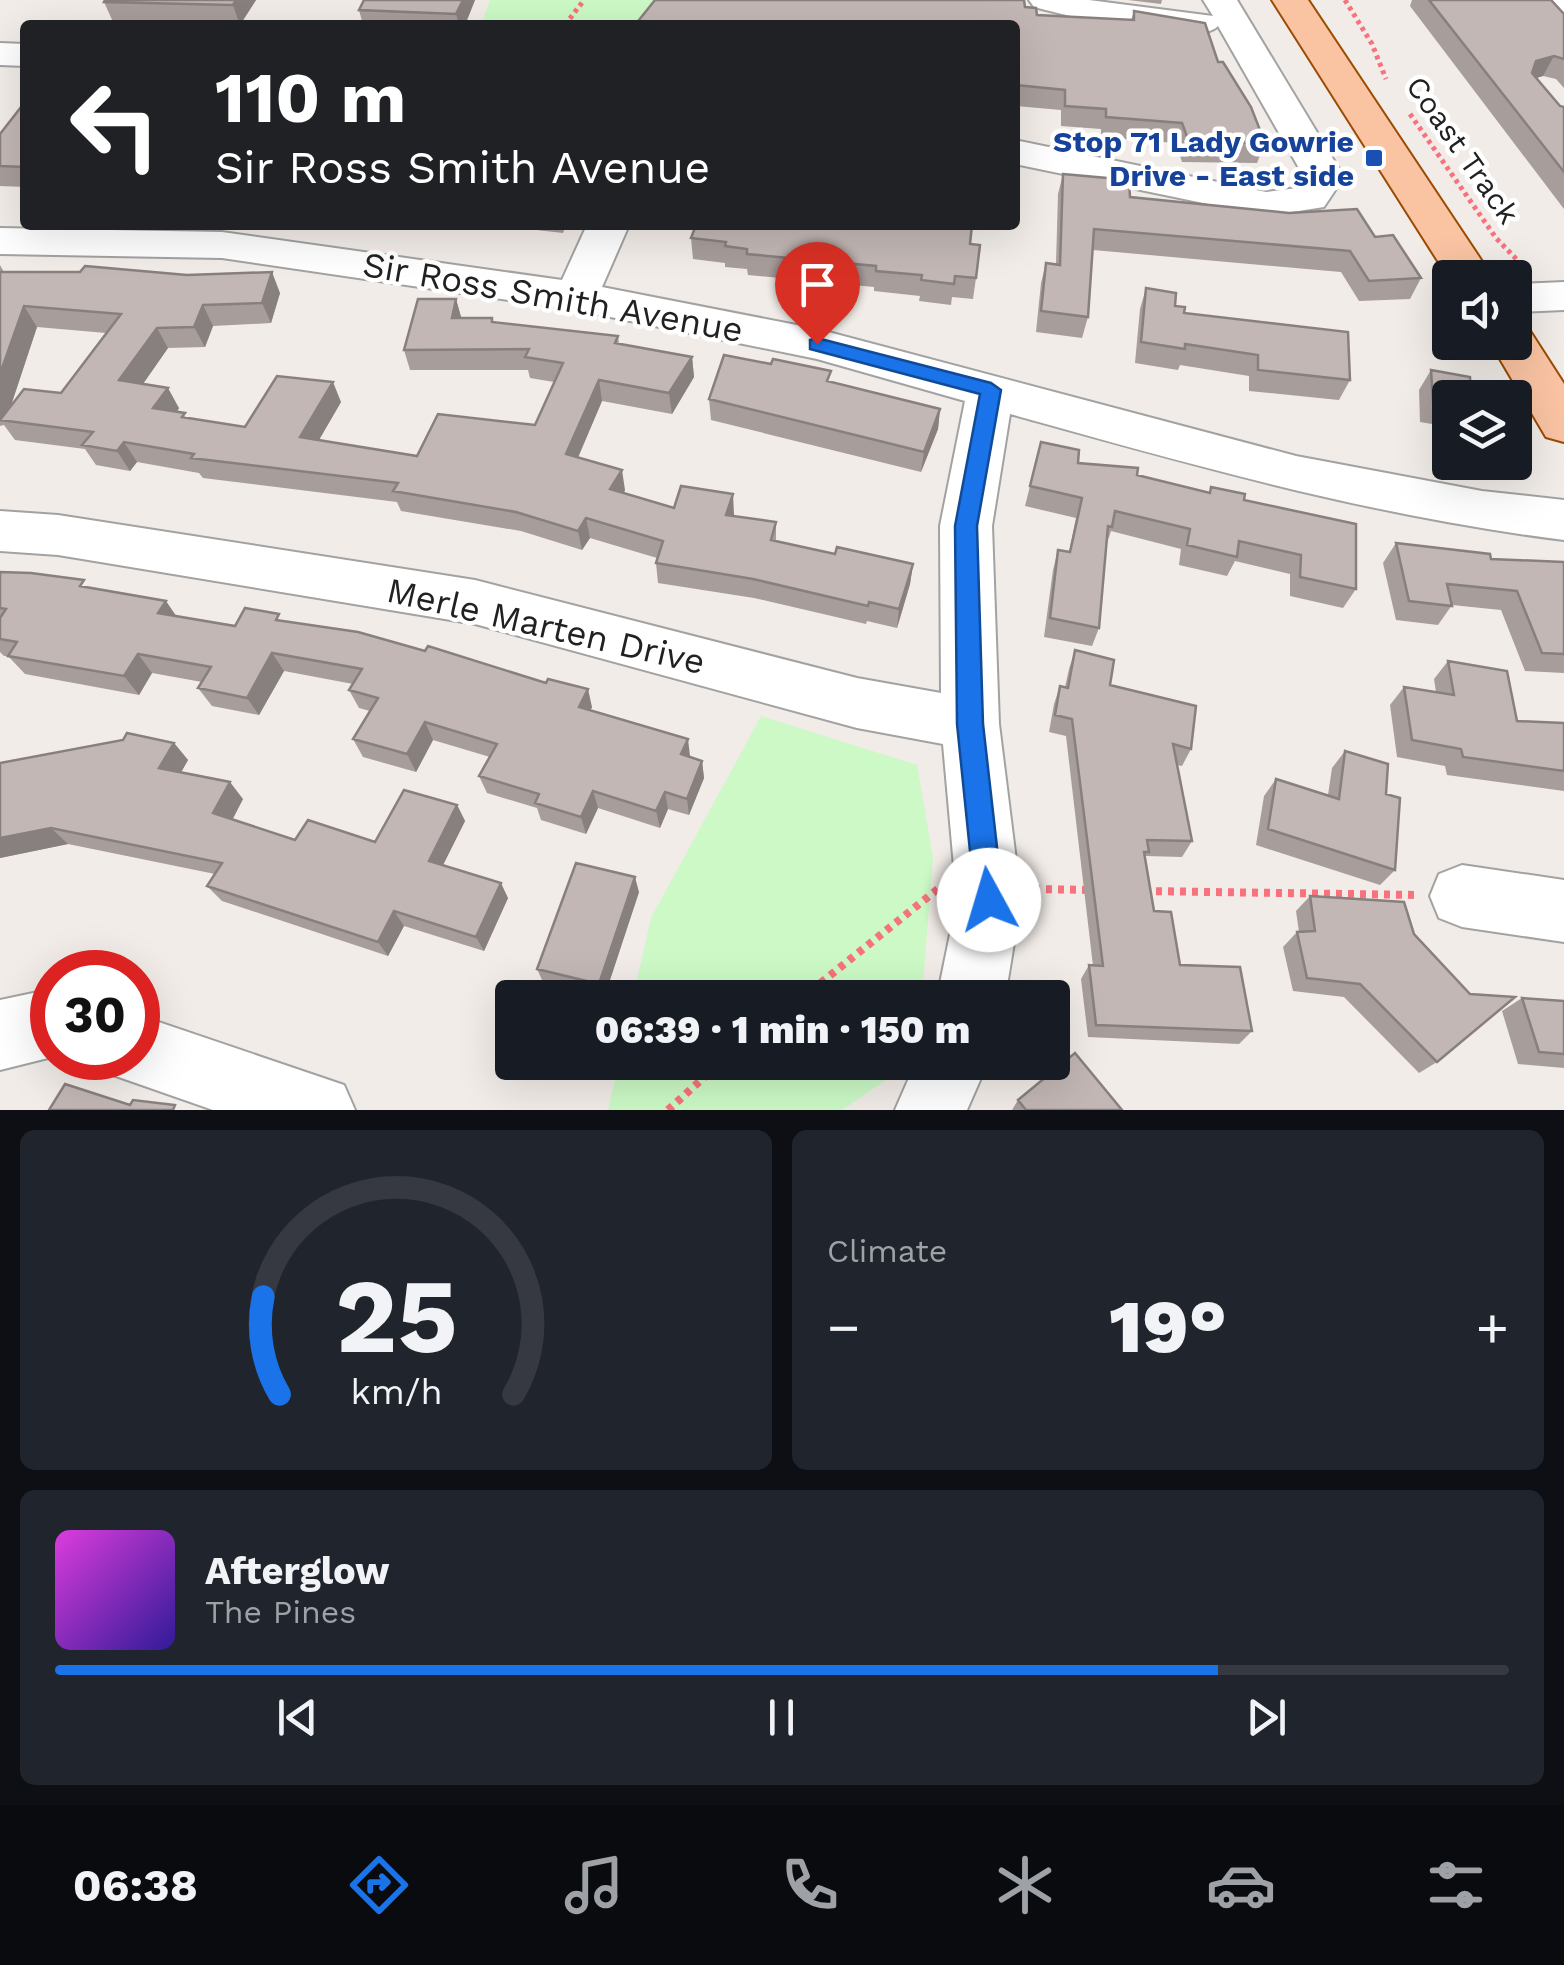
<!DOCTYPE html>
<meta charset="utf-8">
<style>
:root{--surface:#171b24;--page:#20242c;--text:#f1f3f6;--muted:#9ea1a6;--line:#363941;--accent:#1a73e8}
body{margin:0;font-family:"Work Sans",sans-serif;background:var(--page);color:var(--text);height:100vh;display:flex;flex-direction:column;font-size:38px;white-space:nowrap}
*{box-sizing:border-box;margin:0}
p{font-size:32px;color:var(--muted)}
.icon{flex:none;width:55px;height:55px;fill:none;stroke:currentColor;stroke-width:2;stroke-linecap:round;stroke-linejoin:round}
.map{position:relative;height:1110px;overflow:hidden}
.sheet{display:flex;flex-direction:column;gap:20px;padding:20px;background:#0d0f14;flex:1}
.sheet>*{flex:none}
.hud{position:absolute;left:20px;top:20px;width:1000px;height:210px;border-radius:10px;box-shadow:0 10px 40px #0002;background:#202124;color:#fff;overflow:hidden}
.fabs{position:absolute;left:1432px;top:260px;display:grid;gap:20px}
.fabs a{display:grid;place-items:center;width:100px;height:100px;border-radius:10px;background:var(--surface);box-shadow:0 10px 40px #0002;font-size:50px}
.speed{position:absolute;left:30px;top:950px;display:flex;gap:20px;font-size:50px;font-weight:700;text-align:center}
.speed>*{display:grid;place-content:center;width:130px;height:130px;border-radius:50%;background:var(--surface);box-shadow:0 10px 40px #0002;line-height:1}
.speed .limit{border:15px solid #d22;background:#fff;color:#111}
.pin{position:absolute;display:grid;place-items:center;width:85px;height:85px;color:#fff;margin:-102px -42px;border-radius:50% 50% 50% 0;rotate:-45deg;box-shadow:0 0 10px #0007}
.pin .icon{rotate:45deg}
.me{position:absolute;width:110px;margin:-55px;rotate:354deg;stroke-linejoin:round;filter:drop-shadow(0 0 8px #0008)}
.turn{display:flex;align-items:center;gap:35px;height:210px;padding:0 30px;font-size:45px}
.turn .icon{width:130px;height:130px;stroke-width:2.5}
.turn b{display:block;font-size:70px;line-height:85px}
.big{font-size:75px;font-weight:800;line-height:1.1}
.sheet .card{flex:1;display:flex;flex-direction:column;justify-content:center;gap:15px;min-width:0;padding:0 35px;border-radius:15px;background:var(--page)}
.sheet .dial{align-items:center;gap:0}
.dial svg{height:260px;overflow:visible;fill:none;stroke:var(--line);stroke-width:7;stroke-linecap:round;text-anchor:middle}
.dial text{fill:var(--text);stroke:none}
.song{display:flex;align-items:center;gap:30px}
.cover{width:120px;height:120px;border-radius:15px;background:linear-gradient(135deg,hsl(300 70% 55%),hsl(250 70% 35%))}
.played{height:10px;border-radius:5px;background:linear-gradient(90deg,var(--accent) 80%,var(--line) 80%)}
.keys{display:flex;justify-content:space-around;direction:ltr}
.heat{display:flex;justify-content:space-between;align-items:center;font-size:55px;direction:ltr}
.sheet .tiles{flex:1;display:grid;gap:20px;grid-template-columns:1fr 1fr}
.card:last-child{grid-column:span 2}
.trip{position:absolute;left:495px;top:980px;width:575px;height:100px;border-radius:10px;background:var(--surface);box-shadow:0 10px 40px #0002;font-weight:800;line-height:100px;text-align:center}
.tab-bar{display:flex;height:160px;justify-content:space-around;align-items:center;background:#090b0e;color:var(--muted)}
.tab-bar .icon{width:70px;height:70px}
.tab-bar .on{color:var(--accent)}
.tab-bar b{font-size:45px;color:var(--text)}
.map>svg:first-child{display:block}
.park{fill:#ccf9c6}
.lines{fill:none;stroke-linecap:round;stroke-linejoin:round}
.minor-casing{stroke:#a2a2a2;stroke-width:4}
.major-casing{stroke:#9b4b03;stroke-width:4}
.path-far1{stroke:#f8727d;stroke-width:5;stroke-dasharray:4 4;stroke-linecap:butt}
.path{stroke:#f8727d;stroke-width:8;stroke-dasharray:6 6;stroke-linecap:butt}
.minor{fill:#fff;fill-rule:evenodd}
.major{fill:#fac4a3;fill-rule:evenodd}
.wall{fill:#a79d9b;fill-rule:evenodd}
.shaded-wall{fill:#88807e}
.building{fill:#c2b7b4;stroke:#88807e;stroke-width:2.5}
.route{fill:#1a73e8;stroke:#114b97;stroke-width:2.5}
.transit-dot{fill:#1a4fb4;stroke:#fff;stroke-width:4}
.labels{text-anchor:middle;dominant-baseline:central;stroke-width:9;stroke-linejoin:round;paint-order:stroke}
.far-transit-label{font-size:30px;font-weight:bold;fill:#164399;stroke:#fff;text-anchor:end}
.far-street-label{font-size:30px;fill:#212121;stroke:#fff}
.street-label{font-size:35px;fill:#212121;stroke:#fff}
</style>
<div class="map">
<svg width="1564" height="1110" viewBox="0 0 1564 1110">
<rect width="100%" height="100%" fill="#f1ece7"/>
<!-- park -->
<path class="park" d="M490 0H662L645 25H481Z
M761 716 917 765 933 858 922 997H633L651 918Z
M619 1063V1062L911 1063 842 1110H608Z"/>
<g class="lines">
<defs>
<path id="minor" d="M1029 0H1089L1213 16 1203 0H1237L1344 177 1324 207 1266 216 1015 164V140L1266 192 1297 188 1304 177 1218 26C1198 49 1065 15 1034 7Z
M1520 0H1564V19L1525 7Z
M0 43 25 44V66L0 65Z
M587 225H629L602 287 817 329 1296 456 1482 491 1564 500V540C1371 516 1197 466 1010 414L992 526 999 724 1021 900 1005 998H937L957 900 943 744 857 728 475 624 58 555 0 551V511L58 515 475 580 857 678 941 693 940 526 965 401 817 359 576 310 222 258 0 254V228L222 232 562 280Z
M1564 282V310L1515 312V284Z
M1462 865 1564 880V942L1462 927 1439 918 1430 896 1439 874Z
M52 989V1057L0 1070V1000Z
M138 1015 344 1085 355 1110H213L113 1075 106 1058H138Z
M916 1062H988L967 1110H895Z"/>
<path id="major" d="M1272 0H1308L1493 278 1450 280Z
M1515 327 1530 331 1564 384V442L1546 437 1490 342H1515Z"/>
</defs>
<!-- minor casing -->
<use href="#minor" class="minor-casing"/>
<!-- major casing -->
<use href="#major" class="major-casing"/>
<!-- path-far1 -->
<path class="path-far1" d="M1345 0 1372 44 1386 79
M565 25 584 0
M1410 114 1496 238 1525 268"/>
<!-- path -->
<path class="path" d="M1034 889 1092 890
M1144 891 1417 895
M802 998 938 889
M668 1110 721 1062"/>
<!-- minor -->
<use href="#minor" class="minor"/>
<!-- major -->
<use href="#major" class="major"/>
</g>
<!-- wall -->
<path class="wall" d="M256 0 240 25 113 22 104 2Z
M364 0H475L465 25H363L359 10Z
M1128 0H1162L1161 4Z
M1412 0H1551L1564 14V88L1556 79 1543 76 1536 78 1560 106 1564 107V209L1410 6Z
M1025 7 1037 15 1131 20 1134 11 1218 62 1265 143 1257 163 1182 162 1176 143 1101 137V129L1061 126V110L1015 106V25Z
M25 102V187L0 186V134Z
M1063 174 1130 197 1375 237 1421 278 1410 299 1359 301 1341 272 1093 250 1088 317 1082 338 1036 332 1041 283 1046 263 1056 264 1058 194Z
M518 225H566L563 233 519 228Z
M691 238 970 244 976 278 973 299 952 297 951 305 919 301 920 296 874 291V287L748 275 747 269 725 267V263L693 259Z
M0 265 4 272 280 293 271 323 213 326 205 347 168 348 143 384 179 408 177 412 188 418 245 427 341 402 319 440 417 456 535 425 554 382 530 378 528 370H410L404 350 456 299 461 318H492L493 322 618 336 619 344 692 357 694 377 672 414 602 401 578 457 625 490 624 493 674 508 734 514 733 516 776 522V541L835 554 913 564 910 584 897 628 867 621 866 624 754 598 658 583 656 563 657 558 590 538 582 550 521 531 401 511 397 502 203 478 199 473 137 462 130 471 96 465 85 449 15 440 4 425 0 426ZM37 327 106 333 61 393 10 407Z
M1146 288 1184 313 1350 380 1339 400 1249 391V376L1180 365 1178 370 1135 363 1140 309Z
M1431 370 1450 398V427L1420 422 1419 390Z
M831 381 940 409 938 429 921 472 711 420 709 399Z
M1041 442 1078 463 1209 493 1211 487 1244 500 1356 589 1343 608 1290 596V574L1235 561 1227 576 1179 565 1181 549 1111 531 1107 543 1099 628 1092 646 1044 637 1053 570 1058 550 1069 552 1076 518 1025 506Z
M1396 543 1491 559 1564 562V673L1525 671 1501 610 1452 605 1438 625 1396 620 1383 563Z
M0 572 91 588 177 616 235 626 283 621 592 707 590 711 689 757 702 761 704 778 689 815 668 809 660 828 598 808 586 834 541 820 537 808 487 793 479 776 490 757 433 740 416 772 363 757 353 739 370 711 359 708 349 690 353 684 284 671 259 715 212 706 198 688 202 682 152 673 139 695 25 674 8 656H4L0 652Z
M1075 650 1110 685 1191 749 1182 766 1177 765 1192 841 1182 857 1146 856 1145 859 1154 911 1180 965 1252 1031 1239 1044 1088 1037 1081 979 1089 965 1093 966 1066 736 1049 732 1054 704 1060 686 1065 687 1069 669Z
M1448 661 1517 721 1564 723V791L1447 775 1445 766 1397 757 1390 705 1404 687 1436 692 1434 679Z
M174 743 188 760 181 772 243 799 232 820 295 840 375 842 457 805 465 821 443 865 508 898 484 951 404 926 388 956 222 901 207 886 215 874 68 844 0 858V763Z
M1345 751 1386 794 1395 870 1380 885 1256 845 1264 796 1276 779 1328 795 1332 768Z
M639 892 604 998 543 982 537 969Z
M1310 896 1437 1062 1419 1073 1344 997 1293 991 1283 947 1297 932H1299L1296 911Z
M1522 998 1564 1001V1068L1518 1064 1502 1011Z
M1018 1100 1122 1110H1012Z"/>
<!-- shaded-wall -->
<path class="shaded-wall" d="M236 0H256L240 25 233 5Z
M463 0H475L465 25H459L456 14Z
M1554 56 1543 76 1526 81 1536 61Z
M272 272 280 293 271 323 262 303Z
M456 299 462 320 452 318Z
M203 305 213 326 205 347 194 327Z
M24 306 37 327 6 421 0 420V374Z
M157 328 168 348 131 401 119 380Z
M692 357 694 377 672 414 669 393Z
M599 380 602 401 571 474 566 454Z
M333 382 341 402 309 457 300 437Z
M168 388 179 408 165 428 153 408Z
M940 409 938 429 921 472 924 452Z
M124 442 137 462 130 471 117 451Z
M622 470 625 490 614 509 610 489Z
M733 494 734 514 728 535 726 515Z
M586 518 590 538 582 550 578 531Z
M913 564 910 584 897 628 899 609Z
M166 601 179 620 158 613Z
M272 653 284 671 259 715 247 698Z
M138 654 152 673 139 695 124 676Z
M588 689 592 707 583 725 579 707Z
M425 722 433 740 416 772 407 754Z
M688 739 690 756 683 772 681 754Z
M174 743 188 760 174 785 159 768Z
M702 761 704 778 689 815 687 799Z
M230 782 243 799 227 830 213 813Z
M593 791 598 808 586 834 581 817Z
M665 792 668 809 660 828 656 811Z
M457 805 465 821 437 877 429 861Z
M51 828 68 844 0 858V838Z
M635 877 639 892 604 998 599 984Z
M501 883 508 898 484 951 476 937Z
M394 911 404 926 388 956 378 942Z"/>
<!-- building -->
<path class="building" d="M105 0H236L233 5 104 2Z
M364 0H463L456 14 359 10Z
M655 0H1024L1025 7 1036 8 1037 15 1134 20V11L1205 23 1218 62H1223L1251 107 1265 143 1189 142 1182 123 1106 117V109L1065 106V90L1015 85V25H635Z
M1429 0H1551L1564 14V59L1554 56 1536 61 1532 73 1560 106 1564 107V172Z
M25 102V167L0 166V134Z
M1063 174 1129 180 1130 197 1289 213 1357 209 1375 237 1393 235 1421 278 1369 281 1350 251 1094 229 1088 317 1041 311 1046 263 1060 265Z
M696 225H972L970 244 980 245 976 278 955 276 954 284 921 280 922 275 876 271V266L747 254V249L725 246 726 242 691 238Z
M85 266 187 275 272 272 262 303 203 305 194 327 157 328 119 380 168 388 153 408 185 413 182 417 245 427 277 376 333 382 300 437 417 456 438 414 535 425 563 363 525 357 529 349 404 350 418 299H456L452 318H492V322L618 336 615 343 692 357 669 393 599 380 566 454 622 470 610 489 674 508 681 486 733 494 726 515 776 522 771 540 835 554 837 547 913 564 899 609 869 602 868 606 753 579 656 563 663 541 586 518 578 531 516 512 393 491 398 483 191 458 194 454 124 442 117 451 82 445 93 432 0 420 24 389 61 393 121 314 24 306 0 374V272H80Z
M1146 288 1176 293 1175 306 1185 307 1184 313 1348 332 1350 380 1258 370V355L1185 344V349L1141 342Z
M724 355 771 364 773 359 831 371 827 381 940 409 924 452 709 399Z
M1431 370 1470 377 1471 398H1450V405L1433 401Z
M1041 442 1079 450 1078 463 1138 468 1137 475 1210 493 1211 487 1245 494 1244 500 1356 524V589L1300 577 1301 555 1239 541 1237 557 1187 545 1190 529 1115 511 1112 527 1108 526 1099 628 1050 618 1058 550 1070 552 1082 498 1030 486Z
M1396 543 1490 554 1491 559 1564 562V654L1542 653 1517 591 1447 584 1452 606 1409 601Z
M0 572 31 573 84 580 80 586 166 601 158 613 235 626 245 608 279 614 276 620 358 632 425 651 428 646 546 683 548 679 588 689 579 707 688 739 681 754 702 761 687 799 665 792 656 811 593 791 581 817 535 803 539 794 479 776 497 744 425 722 407 754 353 739 378 698 349 690 362 669 272 653 247 698 198 688 211 667 138 654 124 676 8 656 17 642 0 639V618L6 609 0 608Z
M1075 650 1114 660 1110 685 1196 706 1191 749 1173 744 1192 841 1147 840 1149 852H1144L1154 911 1171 912 1180 965 1240 967 1252 1031 1096 1025 1089 965 1103 966 1072 719 1055 715 1060 686 1068 688Z
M1448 661 1507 671 1517 721 1564 723V771L1463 757 1461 749 1412 740 1404 687 1454 695Z
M127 733 174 743 159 768 230 782 213 813 295 840 308 820 375 842 404 790 457 805 429 861 501 883 476 937 394 911 378 942 207 886 222 863 51 828 0 838V763L123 740Z
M1345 751 1388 764 1386 794 1400 798 1395 870 1268 829 1276 779 1339 799Z
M576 863 635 877 599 984 537 969Z
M1310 896 1404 902 1414 934 1470 994 1515 997 1437 1062 1360 984 1307 978 1297 932 1315 931Z
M1522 998 1564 1001V1054L1539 1052Z
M1075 1053 1122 1110H1026L1018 1100Z
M65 1084 130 1105 133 1100 175 1105 173 1110H49Z"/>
<!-- route -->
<path class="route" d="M817 338 991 383 1001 390 977 526 983 724 1003 900 999 910 989 913 979 910 975 900 957 724 955 526 980 394 810 349V340Z"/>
<!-- markers -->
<rect class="transit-dot" x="1364" y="148" width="20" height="20" rx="5"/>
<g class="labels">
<!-- far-transit labels -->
<g class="far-transit-label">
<text x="1354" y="141">Stop 71 Lady Gowrie<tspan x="1354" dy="34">Drive - East side</tspan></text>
</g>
<!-- far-street labels -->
<g class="far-street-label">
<text transform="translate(1463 150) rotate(55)">Coast Track</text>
</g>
<!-- street labels -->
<g class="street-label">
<text transform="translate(553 297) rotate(10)">Sir Ross Smith Avenue</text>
<text transform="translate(546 626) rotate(13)">Merle Marten Drive</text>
</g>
</g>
</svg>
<div class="fabs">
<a><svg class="icon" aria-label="sound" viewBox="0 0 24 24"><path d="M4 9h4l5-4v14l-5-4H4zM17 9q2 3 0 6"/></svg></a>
<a><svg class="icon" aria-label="layers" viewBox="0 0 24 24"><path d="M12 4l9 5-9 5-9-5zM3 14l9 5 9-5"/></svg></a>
</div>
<div class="speed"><div class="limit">30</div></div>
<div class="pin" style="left:817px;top:344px;background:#d93025"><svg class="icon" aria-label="arrive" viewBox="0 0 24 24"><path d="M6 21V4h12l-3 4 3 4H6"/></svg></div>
<svg class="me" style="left:989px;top:900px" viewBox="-20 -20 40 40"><circle r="19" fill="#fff"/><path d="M0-13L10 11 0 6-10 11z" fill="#1a73e8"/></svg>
<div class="trip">06:39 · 1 min · 150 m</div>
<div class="hud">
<div class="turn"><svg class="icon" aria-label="left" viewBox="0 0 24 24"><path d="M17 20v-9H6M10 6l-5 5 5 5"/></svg><div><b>110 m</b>Sir Ross Smith Avenue</div></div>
</div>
</div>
<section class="sheet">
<div class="tiles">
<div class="card dial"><svg viewBox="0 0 100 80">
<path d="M14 69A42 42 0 1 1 86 69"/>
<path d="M14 69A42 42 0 0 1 9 39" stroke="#1a73e8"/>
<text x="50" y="56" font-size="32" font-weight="700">25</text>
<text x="50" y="72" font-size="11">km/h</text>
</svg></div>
<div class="card"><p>Climate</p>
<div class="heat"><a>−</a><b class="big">19°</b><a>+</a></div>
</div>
<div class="card">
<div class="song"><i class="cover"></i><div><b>Afterglow</b><p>The Pines</p></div></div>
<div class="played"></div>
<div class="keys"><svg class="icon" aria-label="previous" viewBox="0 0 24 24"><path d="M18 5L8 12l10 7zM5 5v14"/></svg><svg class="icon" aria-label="pause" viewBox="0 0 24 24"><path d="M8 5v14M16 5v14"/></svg><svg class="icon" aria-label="next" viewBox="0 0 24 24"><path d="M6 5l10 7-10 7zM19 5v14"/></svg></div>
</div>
</div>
</section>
<nav class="tab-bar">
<b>06:38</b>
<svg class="icon on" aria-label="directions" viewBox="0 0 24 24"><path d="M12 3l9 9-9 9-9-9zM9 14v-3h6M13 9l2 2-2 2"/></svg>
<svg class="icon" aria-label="music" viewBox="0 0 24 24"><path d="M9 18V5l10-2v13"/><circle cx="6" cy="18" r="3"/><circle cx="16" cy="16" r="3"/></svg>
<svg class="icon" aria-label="phone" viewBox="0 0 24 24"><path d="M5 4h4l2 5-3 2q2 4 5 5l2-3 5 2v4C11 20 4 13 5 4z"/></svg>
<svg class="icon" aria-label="climate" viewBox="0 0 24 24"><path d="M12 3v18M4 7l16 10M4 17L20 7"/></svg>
<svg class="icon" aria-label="car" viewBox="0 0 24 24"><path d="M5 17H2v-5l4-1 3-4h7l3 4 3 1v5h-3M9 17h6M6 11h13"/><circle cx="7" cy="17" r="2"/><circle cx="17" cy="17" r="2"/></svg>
<svg class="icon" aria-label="filters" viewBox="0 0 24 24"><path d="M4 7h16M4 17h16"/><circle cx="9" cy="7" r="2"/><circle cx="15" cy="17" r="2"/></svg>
</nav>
